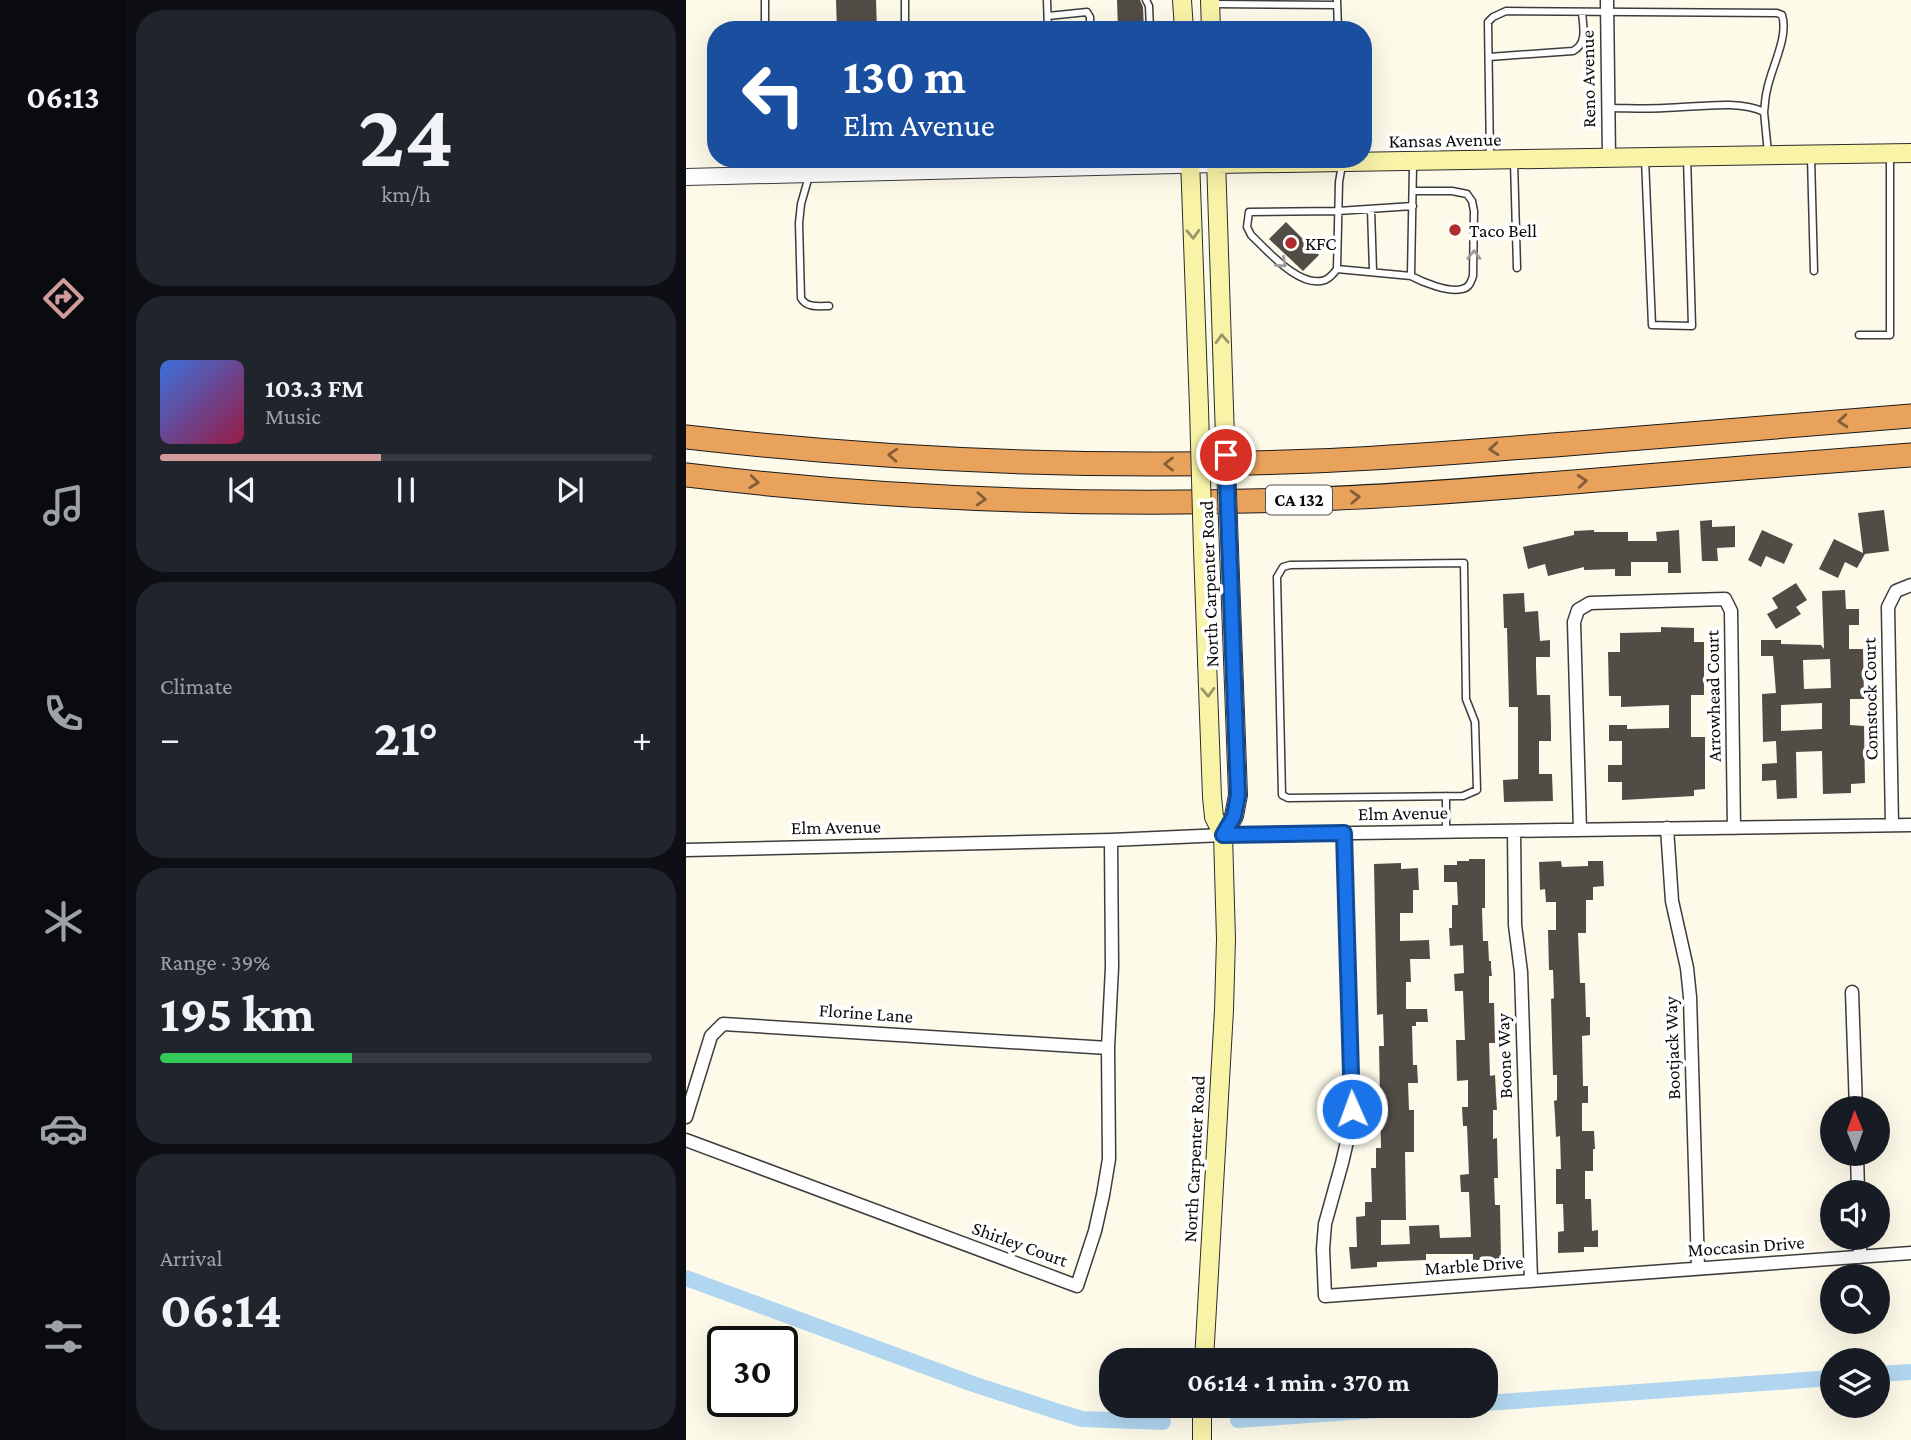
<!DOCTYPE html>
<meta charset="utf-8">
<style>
:root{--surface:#171b24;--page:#20242c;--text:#f1f3f6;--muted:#9ea1a6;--line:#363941;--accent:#d39a9c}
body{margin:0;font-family:"Crimson Pro",serif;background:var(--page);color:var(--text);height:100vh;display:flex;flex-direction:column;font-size:26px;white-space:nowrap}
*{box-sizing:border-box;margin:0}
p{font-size:23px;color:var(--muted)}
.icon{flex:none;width:38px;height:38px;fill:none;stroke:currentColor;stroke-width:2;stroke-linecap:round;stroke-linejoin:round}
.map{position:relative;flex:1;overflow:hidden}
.drawer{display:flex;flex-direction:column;gap:10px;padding:10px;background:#0d0f14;width:560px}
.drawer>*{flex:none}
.hud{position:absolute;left:21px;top:21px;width:665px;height:147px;border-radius:28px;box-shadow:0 7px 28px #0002;background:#1a4fa0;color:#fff;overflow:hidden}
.needle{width:46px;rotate:359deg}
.tools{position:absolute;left:1134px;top:1096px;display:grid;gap:14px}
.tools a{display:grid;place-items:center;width:70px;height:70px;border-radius:50%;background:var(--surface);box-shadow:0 7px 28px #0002;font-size:35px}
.speed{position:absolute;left:21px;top:1326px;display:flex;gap:14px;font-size:35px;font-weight:700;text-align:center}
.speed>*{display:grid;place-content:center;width:91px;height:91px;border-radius:50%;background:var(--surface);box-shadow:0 7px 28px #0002;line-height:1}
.speed .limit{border:4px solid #111;border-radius:10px;background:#fff;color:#111}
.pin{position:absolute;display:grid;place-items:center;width:60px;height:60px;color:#fff;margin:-30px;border:4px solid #fff;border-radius:50%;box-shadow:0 2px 7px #0007}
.me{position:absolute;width:77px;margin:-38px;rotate:358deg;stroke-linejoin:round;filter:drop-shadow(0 0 5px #0008)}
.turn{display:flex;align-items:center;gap:24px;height:147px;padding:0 21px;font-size:32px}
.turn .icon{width:91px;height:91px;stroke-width:2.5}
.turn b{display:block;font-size:49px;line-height:60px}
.big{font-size:52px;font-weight:700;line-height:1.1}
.drawer .tile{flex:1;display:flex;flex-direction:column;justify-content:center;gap:10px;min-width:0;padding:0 24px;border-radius:28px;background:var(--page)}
.drawer .dial{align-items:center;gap:0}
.dial b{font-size:91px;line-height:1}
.song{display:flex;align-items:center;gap:21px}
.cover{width:84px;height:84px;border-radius:10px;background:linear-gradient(135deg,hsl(220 70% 55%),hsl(340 70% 35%))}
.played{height:7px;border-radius:4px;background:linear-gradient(90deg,var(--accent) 45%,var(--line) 45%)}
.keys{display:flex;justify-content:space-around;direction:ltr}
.heat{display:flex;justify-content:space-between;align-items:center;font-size:38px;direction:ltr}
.charge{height:10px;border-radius:5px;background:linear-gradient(90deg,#34c759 39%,var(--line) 0)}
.trip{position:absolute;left:413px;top:1348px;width:399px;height:70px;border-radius:28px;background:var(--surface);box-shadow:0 7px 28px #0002;font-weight:700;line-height:70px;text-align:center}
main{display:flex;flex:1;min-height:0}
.tab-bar{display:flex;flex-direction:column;width:126px;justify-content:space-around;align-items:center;background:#090b0e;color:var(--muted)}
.tab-bar .icon{width:49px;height:49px}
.tab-bar .selected{color:var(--accent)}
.tab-bar b{font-size:32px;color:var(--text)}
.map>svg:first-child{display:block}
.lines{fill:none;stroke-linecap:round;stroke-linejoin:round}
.canal{stroke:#b1d6f0;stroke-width:16}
.building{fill:#524c47;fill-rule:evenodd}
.service-casing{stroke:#3d3d3d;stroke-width:9}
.minor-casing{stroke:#3d3d3d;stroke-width:15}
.tertiary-casing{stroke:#3d3d3d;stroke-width:18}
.secondary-casing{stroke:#2c2c2c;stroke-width:20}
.motorway-casing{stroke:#1b1b1b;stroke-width:25}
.service{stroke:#fff;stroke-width:6}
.minor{stroke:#fff;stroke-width:12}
.tertiary{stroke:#fff;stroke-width:16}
.secondary{stroke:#f9f3a8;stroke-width:18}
.motorway{stroke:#e9a25b;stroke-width:23}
.secondary-bridge-casing{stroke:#2c2c2c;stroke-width:20;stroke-linecap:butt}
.secondary-bridge{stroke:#f9f3a8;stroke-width:18}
.oneway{stroke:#999669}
.oneway2{stroke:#9d9d9d}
.oneway3{stroke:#855e37}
.route-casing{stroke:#114b97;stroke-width:18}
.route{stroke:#1a73e8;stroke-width:12}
.poi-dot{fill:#ae2e2f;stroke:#fff;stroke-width:2.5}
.labels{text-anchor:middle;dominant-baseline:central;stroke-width:7;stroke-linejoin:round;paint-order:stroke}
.shield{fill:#fff;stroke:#545454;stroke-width:2}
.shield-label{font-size:18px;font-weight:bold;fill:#0a0a0a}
.street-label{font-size:19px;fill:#0a0a0a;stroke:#fff}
.poi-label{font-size:19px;fill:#0a0a0a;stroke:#fff;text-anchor:start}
</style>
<main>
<nav class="tab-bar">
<b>06:13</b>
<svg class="icon selected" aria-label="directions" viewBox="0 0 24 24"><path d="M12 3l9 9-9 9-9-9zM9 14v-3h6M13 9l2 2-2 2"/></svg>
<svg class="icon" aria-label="music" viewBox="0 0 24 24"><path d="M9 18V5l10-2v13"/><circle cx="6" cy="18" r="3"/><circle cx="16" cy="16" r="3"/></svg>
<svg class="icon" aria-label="phone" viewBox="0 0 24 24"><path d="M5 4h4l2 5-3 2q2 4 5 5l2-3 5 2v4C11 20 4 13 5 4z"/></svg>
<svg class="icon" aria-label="climate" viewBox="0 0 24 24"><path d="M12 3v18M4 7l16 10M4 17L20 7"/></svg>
<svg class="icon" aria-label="car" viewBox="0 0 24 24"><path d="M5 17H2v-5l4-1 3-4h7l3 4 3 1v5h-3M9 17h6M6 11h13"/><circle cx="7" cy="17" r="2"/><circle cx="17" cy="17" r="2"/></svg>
<svg class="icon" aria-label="filters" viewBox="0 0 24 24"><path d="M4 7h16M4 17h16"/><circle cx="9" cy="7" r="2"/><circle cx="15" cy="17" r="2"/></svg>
</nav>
<section class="drawer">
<div class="tile dial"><b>24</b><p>km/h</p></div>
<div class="tile">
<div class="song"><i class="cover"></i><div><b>103.3 FM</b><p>Music</p></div></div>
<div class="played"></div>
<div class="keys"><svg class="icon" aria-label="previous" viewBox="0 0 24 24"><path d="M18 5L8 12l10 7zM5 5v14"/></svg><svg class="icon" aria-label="pause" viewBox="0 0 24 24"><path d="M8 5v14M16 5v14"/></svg><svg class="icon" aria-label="next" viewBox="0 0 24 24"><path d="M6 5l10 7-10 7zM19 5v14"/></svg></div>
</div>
<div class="tile"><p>Climate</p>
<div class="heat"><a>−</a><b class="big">21°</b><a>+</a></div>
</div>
<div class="tile"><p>Range · 39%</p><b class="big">195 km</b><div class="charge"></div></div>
<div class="tile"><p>Arrival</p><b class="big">06:14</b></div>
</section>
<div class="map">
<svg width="1225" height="1440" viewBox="0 0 1225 1440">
<rect width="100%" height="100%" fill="#fdfae9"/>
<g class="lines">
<!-- canal -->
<path class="canal" d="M0 1278 287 1384 370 1411 396 1419 477 1422
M1192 1374 1225 1372
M800 1403 1146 1378
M552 1420 763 1405"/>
</g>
<!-- building -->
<path class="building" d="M150 0H190L191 30H151Z
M431 0H454L457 7 458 30H432Z
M600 222 633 255 617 271 583 239Z
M1198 510 1203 551 1179 554 1171 568 1159 562 1152 578 1133 569 1148 539 1177 553 1172 513Z
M1026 520V527L1049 526V547L1031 548 1032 561H1016L1014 521Z
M908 530V532H942V541H971L970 532 993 530 995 573H982V562H945V576H929V569L898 570V567L862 576 859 564 842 569 837 547 888 535V531Z
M1076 530 1107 544 1098 564 1080 556 1075 567 1062 560Z
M1110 583 1121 600 1110 607 1115 614 1090 629 1081 614 1092 608 1086 598Z
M1159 590 1160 609H1173V625H1163V649H1177L1178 699H1164V725L1178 726 1179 783 1165 784V793L1137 794 1136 751 1110 752 1111 798 1091 799 1090 780 1076 781V764L1091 763 1090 741 1077 742 1076 694 1090 693 1087 656H1075V640H1095V644L1135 645 1138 649 1136 591ZM1144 659 1145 688 1118 689 1117 660ZM1136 703V729L1095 731V705Z
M838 593 839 612 852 611 854 641 864 640V657H850V667L851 695H864L865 726V741H853V774H866L867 801 818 802 817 780 832 779V707H823L821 628H818L817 594Z
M975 627 1008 628V642H1018V695H1005V737H1019V789L1008 790V796L936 800V782H922V765H936V741H923V725H941V729L983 728V705L935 707V696H923L922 652H934V633L975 632Z
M783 859H799V908H796L797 941H802L803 961H805V967L806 976H803V1003H808L809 1043H803L804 1076 809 1075 810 1095 811 1110H807V1139L811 1138 812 1178H808L809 1205H814L815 1260H787V1254H740V1260L691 1262V1267L665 1269 663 1247H671L670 1217 679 1216V1202H686L685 1168H690V1148H695L693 1046H698L697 1014 691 1015 688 864 715 863V869L732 868 733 890H727V913H714V941L743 940 744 959H724L725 982H720V1009H741L742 1022H730V1026H726L727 1065H731L732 1083H722L723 1110H728V1152H719L720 1220H695V1245L724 1244 723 1226 753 1225 754 1238 785 1237 783 1192H775L774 1175 783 1174 781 1126H777L776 1107H782V1080L771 1081 770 1040H779L777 991H769L768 974 778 973 777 945 764 946 763 928H766V905H772L771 882H758V865H771V861H783Z
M875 861 876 867 902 866V861H917L918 886 907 887V900H900V933H892L894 983H899L900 1017H904V1035L896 1036 897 1086H902V1103H896V1131H908L909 1149H907V1171H899V1199H905L906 1231 912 1230V1247H898V1252L872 1253V1232L878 1231 877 1204H870V1169H875L874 1136 870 1137 869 1116 868 1101 871 1100V1075H867L865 999 868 998 867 970H863L862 930H870V902H860L859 889 854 890 853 862Z"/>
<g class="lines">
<defs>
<path id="service" d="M79 0V30
M219 0V30
M361 0 362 30
M460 0 463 6 464 30
M651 0 652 30
M526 4 651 5
M362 16 401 12 404 17V30
M803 57 887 51C902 43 897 27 896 12
M922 108C941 108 960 109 978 108 1007 108 1052 99 1078 112L1082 153
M1125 157 1128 271
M804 158 802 22 807 17 820 11 1091 13 1096 15C1103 37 1085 68 1081 90 1079 97 1079 105 1078 112
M83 159V175
M959 159 966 325 1006 326 1001 157
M828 161 831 268
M656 165 653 182 651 269 725 276 727 165
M123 176 115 204 113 223 115 298C120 308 133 306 143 306
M685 209 687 271
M651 269C648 273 644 278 639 280 614 289 582 251 565 235L561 227 563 212 652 211 727 206
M725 276C736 282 763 293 776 289 783 288 785 282 787 276L788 211 786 201 781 194 766 191H727
M1173 335H1204V156
M778 563 780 699 789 722 791 790 777 796 602 798 596 795 591 577 597 567 604 565Z
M760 796V832"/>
<path id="minor" d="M921 0 923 158
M1206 825 1202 607 1210 591 1225 585
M981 828 986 901 1001 968 1004 997 1012 1268
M894 830 888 622 892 610 904 603 1039 599 1045 611 1048 828
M828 831 829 925 835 972 845 1280
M658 833 665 1109 663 1133 656 1163 639 1224 637 1249 639 1296 1225 1253
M0 850 425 840 537 835 1225 825
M1166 992 1170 1108
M0 1117 25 1036 37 1024 422 1048
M0 1140 391 1286 409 1231 417 1195 423 1159 422 1048 426 967 425 840
M1171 1153 1172 1192
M1174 1237V1257"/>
<path id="tertiary" d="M0 177 530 164"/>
<path id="secondary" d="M496 0 498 30
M524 0 525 30
M504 159 513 408
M530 159 538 408
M530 164 1225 153
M517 550 526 797 528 817 537 835 540 939 538 1010 518 1360
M537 835 548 816 552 795 543 550
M516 1405V1440"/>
<path id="motorway" d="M0 437C208 461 419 469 628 461 713 458 797 450 881 444 995 434 1110 425 1225 416
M0 475C208 500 419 507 628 499 719 496 809 488 899 481 1008 472 1116 463 1225 455"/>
</defs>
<!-- service casing -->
<use href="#service" class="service-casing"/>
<!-- minor casing -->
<use href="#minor" class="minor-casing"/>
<!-- tertiary casing -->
<use href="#tertiary" class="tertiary-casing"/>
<!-- secondary casing -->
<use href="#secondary" class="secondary-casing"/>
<!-- motorway casing -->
<use href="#motorway" class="motorway-casing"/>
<!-- service -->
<use href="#service" class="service"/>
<!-- minor -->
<use href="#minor" class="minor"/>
<!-- tertiary -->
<use href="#tertiary" class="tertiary"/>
<!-- secondary -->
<use href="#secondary" class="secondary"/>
<!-- motorway -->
<use href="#motorway" class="motorway"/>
<defs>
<path id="secondary-bridge" d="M513 408 517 550
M538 408 543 550"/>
</defs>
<!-- secondary-bridge casing -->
<use href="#secondary-bridge" class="secondary-bridge-casing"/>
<!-- secondary-bridge -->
<use href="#secondary-bridge" class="secondary-bridge"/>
</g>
<!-- one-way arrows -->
<defs><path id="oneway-chevron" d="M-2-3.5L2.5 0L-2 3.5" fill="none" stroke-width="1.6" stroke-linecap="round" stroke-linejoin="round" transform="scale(1.75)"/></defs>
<g class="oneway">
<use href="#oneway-chevron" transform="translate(507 234) rotate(88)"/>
<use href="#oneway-chevron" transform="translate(536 339) rotate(-92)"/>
<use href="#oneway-chevron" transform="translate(522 692) rotate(88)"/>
</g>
<g class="oneway2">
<use href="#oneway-chevron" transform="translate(788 255) rotate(-89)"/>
<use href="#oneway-chevron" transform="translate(596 263) rotate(41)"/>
</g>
<g class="oneway3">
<use href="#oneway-chevron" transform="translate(1157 421) rotate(175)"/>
<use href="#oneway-chevron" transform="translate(808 449) rotate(175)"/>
<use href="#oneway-chevron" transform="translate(207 455) rotate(-176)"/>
<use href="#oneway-chevron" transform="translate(483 464) rotate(180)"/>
<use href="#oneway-chevron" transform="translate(896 481) rotate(-5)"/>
<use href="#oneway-chevron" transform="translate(68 482) rotate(6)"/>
<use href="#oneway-chevron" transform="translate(669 497) rotate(-3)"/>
<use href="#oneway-chevron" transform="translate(295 499) rotate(3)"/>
</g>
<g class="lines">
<defs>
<path id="route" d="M540 455 552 795 548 816 537 835 658 833 666 1109"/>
</defs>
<!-- route casing -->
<use href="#route" class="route-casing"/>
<!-- route -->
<use href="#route" class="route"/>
</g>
<!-- markers -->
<g class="poi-dot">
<circle cx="769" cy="230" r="7"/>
<circle cx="605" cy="243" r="7"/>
</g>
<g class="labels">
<!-- shield labels -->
<rect class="shield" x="580" y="485.5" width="66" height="29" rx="5"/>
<g class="shield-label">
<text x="613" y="500">CA 132</text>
</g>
<!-- street labels -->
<g class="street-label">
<text transform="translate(902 79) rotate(-91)">Reno Avenue</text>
<text transform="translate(759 140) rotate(-1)">Kansas Avenue</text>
<text transform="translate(523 584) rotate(-92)">North Carpenter Road</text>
<text transform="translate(1027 696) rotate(-91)">Arrowhead Court</text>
<text transform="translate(1184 699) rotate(-91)">Comstock Court</text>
<text transform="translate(717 813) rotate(-1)">Elm Avenue</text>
<text transform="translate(150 827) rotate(-1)">Elm Avenue</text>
<text transform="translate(180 1013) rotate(4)">Florine Lane</text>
<text transform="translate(986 1048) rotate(-92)">Bootjack Way</text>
<text transform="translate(818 1056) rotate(-92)">Boone Way</text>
<text transform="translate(508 1159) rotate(-87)">North Carpenter Road</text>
<text transform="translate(334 1244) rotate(20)">Shirley Court</text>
<text transform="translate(1060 1246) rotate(-4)">Moccasin Drive</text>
<text transform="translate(788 1265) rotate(-4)">Marble Drive</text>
</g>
<!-- poi labels -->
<g class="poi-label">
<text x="783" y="230">Taco Bell</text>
<text x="619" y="243">KFC</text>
</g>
</g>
</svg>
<div class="tools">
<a><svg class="needle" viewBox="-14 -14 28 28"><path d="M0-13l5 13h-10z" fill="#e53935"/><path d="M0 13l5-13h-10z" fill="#9ea1a6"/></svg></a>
<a><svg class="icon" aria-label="sound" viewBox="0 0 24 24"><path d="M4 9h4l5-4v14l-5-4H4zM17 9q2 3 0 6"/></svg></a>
<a><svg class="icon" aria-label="search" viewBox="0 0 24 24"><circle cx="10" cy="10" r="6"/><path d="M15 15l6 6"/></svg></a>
<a><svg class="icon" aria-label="layers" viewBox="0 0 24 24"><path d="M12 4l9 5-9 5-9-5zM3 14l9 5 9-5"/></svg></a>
</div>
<div class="speed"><div class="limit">30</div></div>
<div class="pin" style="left:540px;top:455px;background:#d93025"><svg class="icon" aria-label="arrive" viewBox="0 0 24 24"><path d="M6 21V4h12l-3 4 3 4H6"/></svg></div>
<svg class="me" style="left:666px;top:1109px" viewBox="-20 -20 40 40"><circle r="17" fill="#1a73e8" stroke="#fff" stroke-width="3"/><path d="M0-11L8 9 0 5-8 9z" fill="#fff"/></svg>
<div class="trip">06:14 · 1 min · 370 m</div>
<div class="hud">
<div class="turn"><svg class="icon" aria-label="left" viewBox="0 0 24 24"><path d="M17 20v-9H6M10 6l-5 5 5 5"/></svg><div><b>130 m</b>Elm Avenue</div></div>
</div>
</div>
</main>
